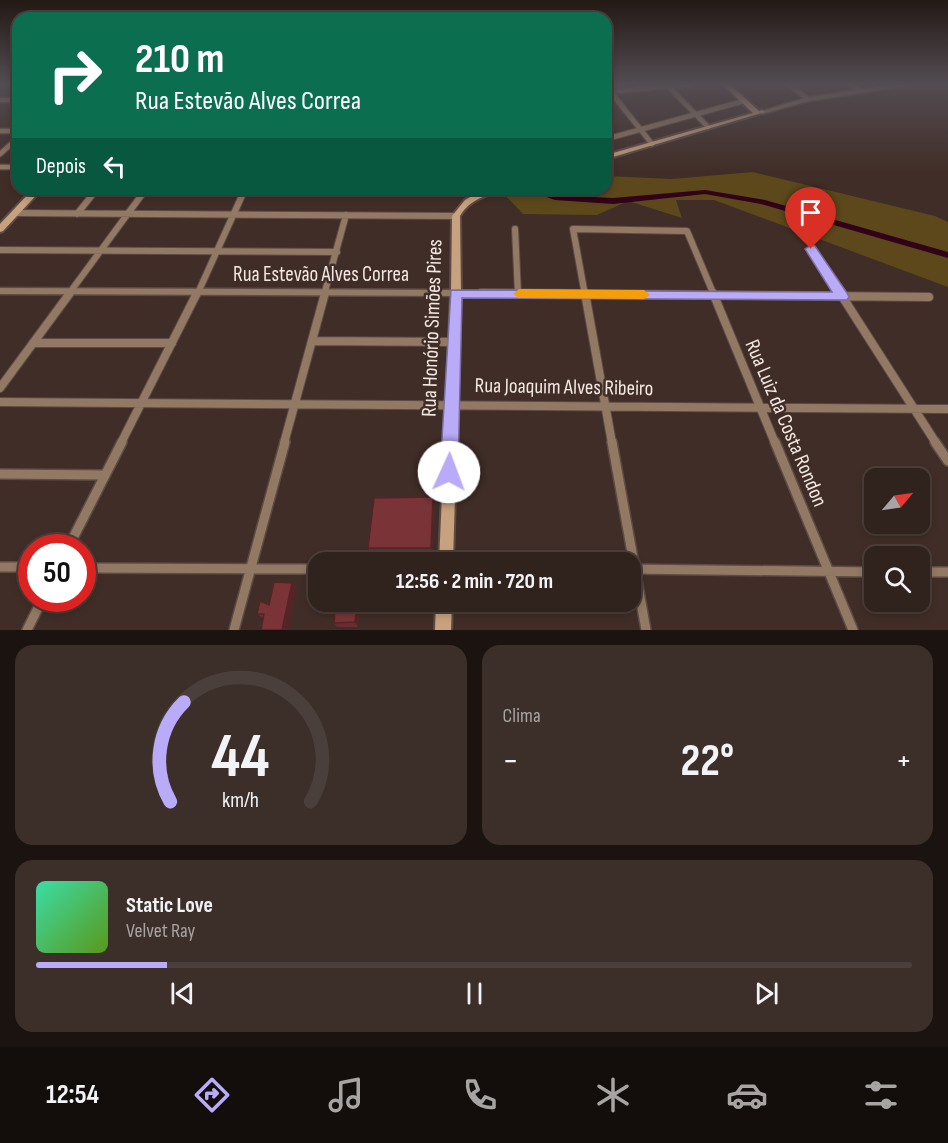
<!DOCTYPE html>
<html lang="pt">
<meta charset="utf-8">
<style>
:root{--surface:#30221d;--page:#3c2f2a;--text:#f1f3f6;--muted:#a8a4a4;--line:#4b3f3b;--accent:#b9abf7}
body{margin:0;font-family:"Sofia Sans Condensed",sans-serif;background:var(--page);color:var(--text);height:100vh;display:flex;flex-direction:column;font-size:22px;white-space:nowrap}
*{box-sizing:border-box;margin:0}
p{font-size:20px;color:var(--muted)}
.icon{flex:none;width:33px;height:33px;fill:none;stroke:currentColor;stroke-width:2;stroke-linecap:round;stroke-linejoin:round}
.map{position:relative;height:630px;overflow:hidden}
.sheet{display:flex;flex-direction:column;gap:15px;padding:15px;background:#1a1310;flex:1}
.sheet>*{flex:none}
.guide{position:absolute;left:12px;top:12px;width:600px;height:183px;border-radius:18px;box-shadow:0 3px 9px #0003,0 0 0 2px var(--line);background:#0b6e4f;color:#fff;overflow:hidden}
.needle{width:39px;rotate:61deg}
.fabs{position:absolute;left:864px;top:468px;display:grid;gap:12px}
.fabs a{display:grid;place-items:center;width:66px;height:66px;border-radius:12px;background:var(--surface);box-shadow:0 3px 9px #0003,0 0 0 2px var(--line);font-size:30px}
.speed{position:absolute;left:18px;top:534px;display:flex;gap:12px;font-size:30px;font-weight:700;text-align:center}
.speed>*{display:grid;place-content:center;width:78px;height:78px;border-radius:50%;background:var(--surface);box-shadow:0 3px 9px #0003,0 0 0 2px var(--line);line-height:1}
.speed .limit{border:9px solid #d22;background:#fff;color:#111}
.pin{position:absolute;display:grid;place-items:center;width:51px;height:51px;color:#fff;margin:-62px -26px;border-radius:50% 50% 50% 0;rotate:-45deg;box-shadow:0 0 6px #0007}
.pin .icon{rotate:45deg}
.me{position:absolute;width:66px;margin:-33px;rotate:2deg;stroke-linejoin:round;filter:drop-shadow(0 0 4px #0008)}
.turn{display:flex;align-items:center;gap:21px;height:126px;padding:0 24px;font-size:27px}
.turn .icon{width:78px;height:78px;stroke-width:2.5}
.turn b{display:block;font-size:42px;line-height:51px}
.then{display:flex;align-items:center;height:57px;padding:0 24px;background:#0003;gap:12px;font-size:22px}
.big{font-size:45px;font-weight:700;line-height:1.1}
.sheet .widget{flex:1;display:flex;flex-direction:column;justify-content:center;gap:9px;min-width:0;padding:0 21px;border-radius:18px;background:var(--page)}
.sheet .dial{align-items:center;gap:0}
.dial svg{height:156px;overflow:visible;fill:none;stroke:var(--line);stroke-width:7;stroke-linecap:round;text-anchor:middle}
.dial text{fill:var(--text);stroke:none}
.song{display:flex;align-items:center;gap:18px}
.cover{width:72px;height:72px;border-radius:9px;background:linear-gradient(135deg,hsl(160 70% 55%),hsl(90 70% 35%))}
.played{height:6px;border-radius:3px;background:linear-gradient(90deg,var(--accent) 15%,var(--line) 15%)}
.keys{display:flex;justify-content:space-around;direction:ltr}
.heat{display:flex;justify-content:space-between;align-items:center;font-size:33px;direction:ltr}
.sheet .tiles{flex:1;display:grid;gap:15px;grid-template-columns:1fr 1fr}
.widget:last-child{grid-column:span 2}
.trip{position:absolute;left:308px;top:552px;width:333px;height:60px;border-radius:18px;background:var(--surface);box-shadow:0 3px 9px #0003,0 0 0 2px var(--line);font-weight:700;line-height:60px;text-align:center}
.menu{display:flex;height:96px;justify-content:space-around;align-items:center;background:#130e0c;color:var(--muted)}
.menu .icon{width:42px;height:42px}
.menu .current{color:var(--accent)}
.menu b{font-size:27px;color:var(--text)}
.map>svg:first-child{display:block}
.green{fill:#5c481b}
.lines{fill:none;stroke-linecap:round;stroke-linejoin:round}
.river{fill:#310218;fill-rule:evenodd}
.minor-far3-casing{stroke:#5d4b45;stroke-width:7}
.minor-far2-casing{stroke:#5d4b45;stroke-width:8}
.minor-far1-casing{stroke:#5d4b45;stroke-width:10}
.minor-casing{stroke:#5d4b45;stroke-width:12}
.tertiary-casing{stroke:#5d4b45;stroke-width:3}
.secondary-casing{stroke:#5d4b45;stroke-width:4}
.minor-far3{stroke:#927964;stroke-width:4.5}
.minor-far2{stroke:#927964;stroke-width:6}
.minor-far1{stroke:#927964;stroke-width:8}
.minor{stroke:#927964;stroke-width:9}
.tertiary{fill:#927964;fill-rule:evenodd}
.secondary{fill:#c8a17e;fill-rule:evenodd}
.wall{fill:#692d2f}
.shaded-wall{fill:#552426}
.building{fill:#7a3437;stroke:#552426;stroke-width:1.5}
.route{fill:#b9abf7;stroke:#786fa1;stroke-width:1.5}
.slow{fill:#f59e0b}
.labels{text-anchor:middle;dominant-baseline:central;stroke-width:5;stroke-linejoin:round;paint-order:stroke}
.street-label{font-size:21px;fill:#f3e7e2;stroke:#402d27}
</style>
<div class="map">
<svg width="948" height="630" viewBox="0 0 948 630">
<rect width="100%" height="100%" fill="#402d27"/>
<!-- green -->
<path class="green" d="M753 172 935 216 948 222V287L714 200H676L682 218 628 201 597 215 523 214 500 190 606 189V176L672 179Z"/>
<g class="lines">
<!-- river -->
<path class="river" d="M524 189H537L556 195 613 198 705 190 765 200 948 252V258L761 204 705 194 613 204 555 200Z"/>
<defs>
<path id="minor-far3" d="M666 84 708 127
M789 84 808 99
M849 84 858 89
M606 86 652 144
M606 92 694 84
M0 100H18
M0 131H18
M606 139 744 101
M0 154 18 138
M0 167H18"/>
<path id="minor-far2" d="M15 213 456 216
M77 214 97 189
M515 229 518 294
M811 249 841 295
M0 250 337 252
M456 293 658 295
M68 295 146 189
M197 295 245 189
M324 295 346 215
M585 295 573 229 687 231 714 295"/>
<path id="minor-far1" d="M481 293 929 297
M585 293 612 443
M713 293 775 443
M840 293 936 443
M312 341 454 342
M33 343H172
M0 388 70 293
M0 402 948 409
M121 443 197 293
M284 443 325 293"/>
<path id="minor" d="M612 442 646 630
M775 442 853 630
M935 442 948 461
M0 474 105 475
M68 548 122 442
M0 567H32
M82 568 318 569
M630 569 874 572
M920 572H948
M27 630 43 598
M234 630 285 442"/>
<path id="tertiary" d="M897 84H909L906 86 809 101 762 114 759 112 808 97Z
M0 288 456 290 460 293 456 296 0 294Z"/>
<path id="secondary" d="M722 84H729L759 111 762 110 765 112 606 159V155L753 113Z
M33 189H42L3 231 0 232V224Z
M485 189H498C483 199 471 198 460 216L461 293 453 562H439L451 293 452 216 465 200Z
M436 602H452L451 630H435Z"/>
</defs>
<!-- minor-far3 casing -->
<use href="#minor-far3" class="minor-far3-casing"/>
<!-- minor-far2 casing -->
<use href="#minor-far2" class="minor-far2-casing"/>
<!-- minor-far1 casing -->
<use href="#minor-far1" class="minor-far1-casing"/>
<!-- minor casing -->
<use href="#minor" class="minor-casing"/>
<!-- tertiary casing -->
<use href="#tertiary" class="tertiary-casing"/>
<!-- secondary casing -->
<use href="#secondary" class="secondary-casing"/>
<!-- minor-far3 -->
<use href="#minor-far3" class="minor-far3"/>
<!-- minor-far2 -->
<use href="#minor-far2" class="minor-far2"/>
<!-- minor-far1 -->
<use href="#minor-far1" class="minor-far1"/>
<!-- minor -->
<use href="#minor" class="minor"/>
<!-- tertiary -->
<use href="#tertiary" class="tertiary"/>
<!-- secondary -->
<use href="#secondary" class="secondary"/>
</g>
<!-- wall -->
<path class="wall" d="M433 497 434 506 432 556H372L368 548Z
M292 583 297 588 263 618 257 614 269 605Z
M336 602H360L358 627H337L334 623Z"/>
<!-- shaded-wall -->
<path class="shaded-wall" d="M433 497 434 506 432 556 431 548Z
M292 583 297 588 288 630H282Z
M357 602H360L358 627 355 622Z"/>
<!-- building -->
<path class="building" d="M433 497 431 548H368L374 498Z
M274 582 292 583 282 630H261L264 614H257L260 601 269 605Z
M336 602H357L355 622 334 623Z"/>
<!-- sky -->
<linearGradient id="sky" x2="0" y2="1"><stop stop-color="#231915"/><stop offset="0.49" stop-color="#534c52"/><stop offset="1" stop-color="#534c52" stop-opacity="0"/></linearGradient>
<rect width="948" height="172" fill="url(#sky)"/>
<!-- route -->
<path class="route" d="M811 245 815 246 847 293 849 297 847 300 462 298 458 472 455 478 449 480 443 478 440 472 451 290 832 292 805 249Z"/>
<!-- slow -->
<path class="slow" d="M519 289 644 290 650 295 644 299 519 298 513 294Z"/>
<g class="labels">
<!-- street labels -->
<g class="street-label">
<text x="321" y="274">Rua Estevão Alves Correa</text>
<text transform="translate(432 328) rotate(-88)">Rua Honório Simões Pires</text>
<text transform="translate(564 387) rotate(1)">Rua Joaquim Alves Ribeiro</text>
<text transform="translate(786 423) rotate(67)">Rua Luiz da Costa Rondon</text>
</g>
</g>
</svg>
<div class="fabs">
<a><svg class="needle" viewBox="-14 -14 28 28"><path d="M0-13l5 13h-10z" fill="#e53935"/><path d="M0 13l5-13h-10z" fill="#a8a4a4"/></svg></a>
<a><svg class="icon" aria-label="search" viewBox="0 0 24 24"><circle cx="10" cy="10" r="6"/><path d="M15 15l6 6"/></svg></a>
</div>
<div class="speed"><div class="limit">50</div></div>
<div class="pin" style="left:811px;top:249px;background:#d93025"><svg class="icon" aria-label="arrive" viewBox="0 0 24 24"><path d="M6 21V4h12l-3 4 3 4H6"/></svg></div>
<svg class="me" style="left:449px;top:472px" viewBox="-20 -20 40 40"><circle r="19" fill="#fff"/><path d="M0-13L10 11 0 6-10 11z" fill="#b9abf7"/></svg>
<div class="trip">12:56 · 2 min · 720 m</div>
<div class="guide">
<div class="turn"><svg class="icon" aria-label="right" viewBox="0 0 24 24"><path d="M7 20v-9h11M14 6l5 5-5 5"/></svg><div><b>210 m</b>Rua Estevão Alves Correa</div></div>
<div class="then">Depois<svg class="icon" aria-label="left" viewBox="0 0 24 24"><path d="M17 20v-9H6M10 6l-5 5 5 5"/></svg></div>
</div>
</div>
<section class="sheet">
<div class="tiles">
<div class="widget dial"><svg viewBox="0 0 100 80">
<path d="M14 69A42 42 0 1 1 86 69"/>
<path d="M14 69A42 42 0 0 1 21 18" stroke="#b9abf7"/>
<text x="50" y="56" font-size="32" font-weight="700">44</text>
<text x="50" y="72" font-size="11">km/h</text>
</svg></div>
<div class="widget"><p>Clima</p>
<div class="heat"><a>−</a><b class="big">22°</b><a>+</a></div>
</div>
<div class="widget">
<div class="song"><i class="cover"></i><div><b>Static Love</b><p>Velvet Ray</p></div></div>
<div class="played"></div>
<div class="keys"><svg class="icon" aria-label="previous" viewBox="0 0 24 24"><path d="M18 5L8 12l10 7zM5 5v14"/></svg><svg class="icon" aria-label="pause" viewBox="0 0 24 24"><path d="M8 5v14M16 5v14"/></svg><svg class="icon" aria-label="next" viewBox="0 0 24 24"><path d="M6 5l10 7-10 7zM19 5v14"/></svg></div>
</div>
</div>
</section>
<nav class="menu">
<b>12:54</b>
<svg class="icon current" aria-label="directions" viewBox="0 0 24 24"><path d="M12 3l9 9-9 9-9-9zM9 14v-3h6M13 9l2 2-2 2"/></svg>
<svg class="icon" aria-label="music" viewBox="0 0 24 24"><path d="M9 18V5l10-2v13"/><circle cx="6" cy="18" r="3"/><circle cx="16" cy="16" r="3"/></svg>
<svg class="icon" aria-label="phone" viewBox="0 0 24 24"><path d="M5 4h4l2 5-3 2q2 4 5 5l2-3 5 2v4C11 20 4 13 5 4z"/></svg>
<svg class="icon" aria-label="climate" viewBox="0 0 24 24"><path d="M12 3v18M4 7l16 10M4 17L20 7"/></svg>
<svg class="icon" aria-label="car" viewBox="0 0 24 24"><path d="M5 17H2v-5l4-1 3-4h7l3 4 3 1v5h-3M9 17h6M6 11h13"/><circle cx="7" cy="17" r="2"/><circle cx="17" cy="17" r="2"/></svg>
<svg class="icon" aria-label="filters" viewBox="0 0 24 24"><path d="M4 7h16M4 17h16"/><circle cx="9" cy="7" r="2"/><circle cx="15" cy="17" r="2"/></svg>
</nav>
